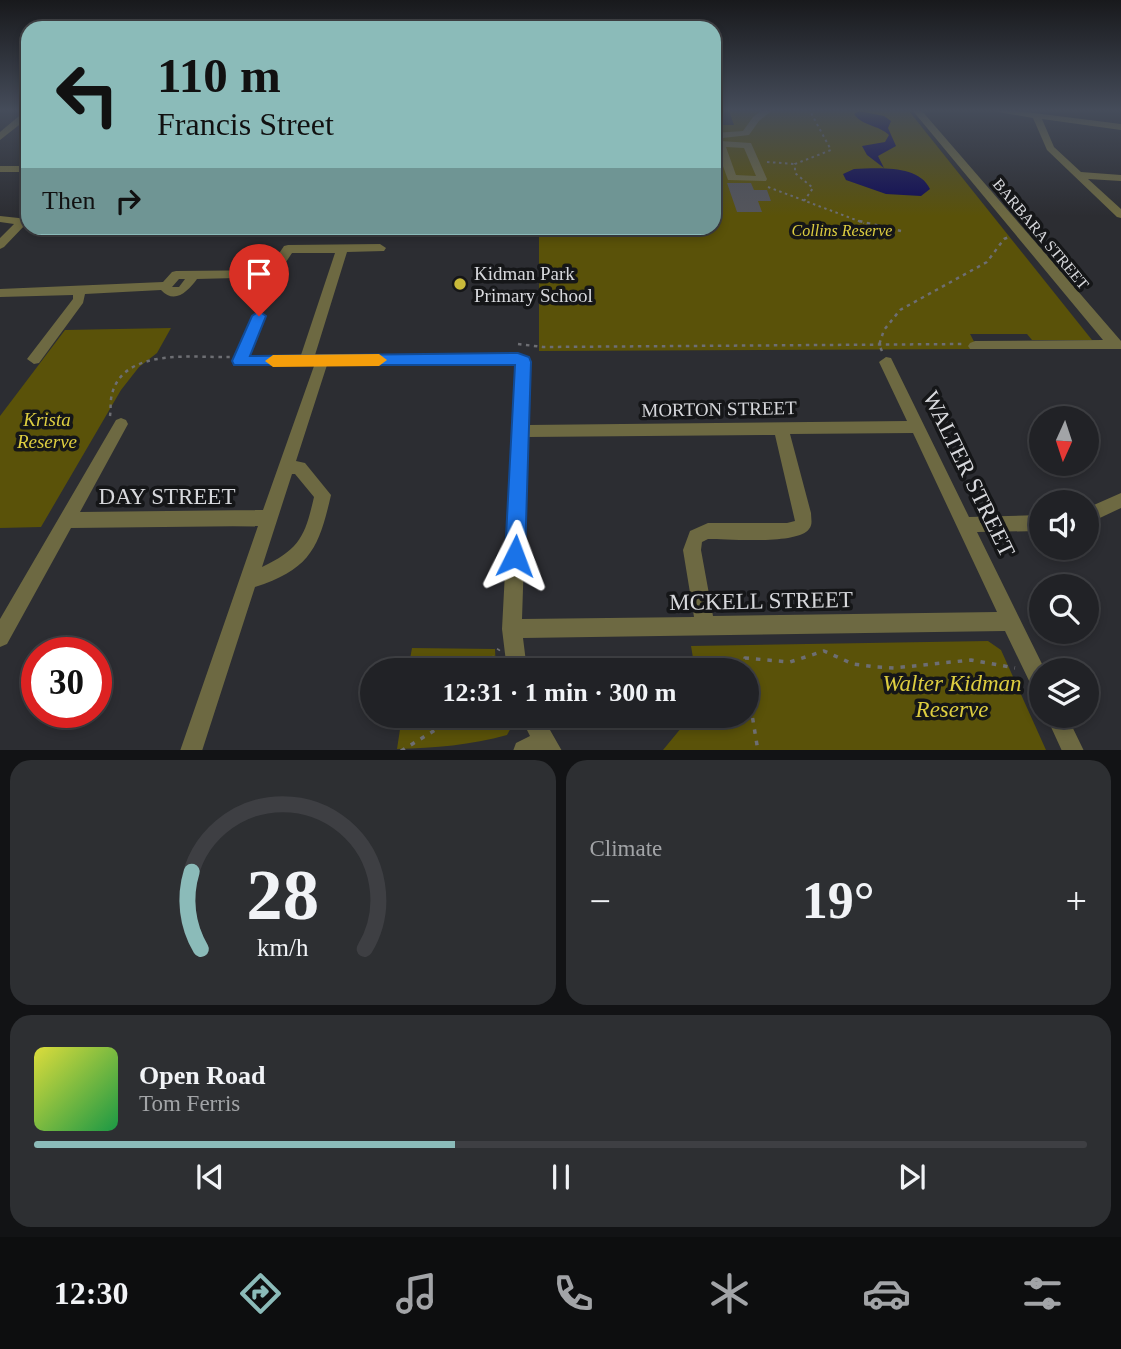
<!DOCTYPE html>
<meta charset="utf-8">
<style>
:root{--surface:#212226;--page:#2d2f32;--text:#f1f3f6;--muted:#a2a4a7;--line:#3e3f43;--accent:#8bbbb9}
body{margin:0;font-family:"Times New Roman",serif;background:var(--page);color:var(--text);height:100vh;display:flex;flex-direction:column;font-size:26px;white-space:nowrap}
*{box-sizing:border-box;margin:0}
p{font-size:23px;color:var(--muted)}
.icon{flex:none;width:38px;height:38px;fill:none;stroke:currentColor;stroke-width:2;stroke-linecap:round;stroke-linejoin:round}
.map{position:relative;height:750px;overflow:hidden}
.details{display:flex;flex-direction:column;gap:10px;padding:10px;background:#121315;flex:1}
.details>*{flex:none}
.banner{position:absolute;left:21px;top:21px;width:700px;height:214px;border-radius:21px;box-shadow:0 4px 10px #0003,0 0 0 2px var(--line);background:#8bbbb9;color:#111;overflow:hidden}
.needle{width:46px;rotate:183deg}
.tools{position:absolute;left:1029px;top:406px;display:grid;gap:14px}
.tools a{display:grid;place-items:center;width:70px;height:70px;border-radius:50%;background:var(--surface);box-shadow:0 4px 10px #0003,0 0 0 2px var(--line);font-size:35px}
.speed{position:absolute;left:21px;top:637px;display:flex;gap:14px;font-size:35px;font-weight:700;text-align:center}
.speed>*{display:grid;place-content:center;width:91px;height:91px;border-radius:50%;background:var(--surface);box-shadow:0 4px 10px #0003,0 0 0 2px var(--line);line-height:1}
.speed .limit{border:10px solid #d22;background:#fff;color:#111}
.pin{position:absolute;display:grid;place-items:center;width:60px;height:60px;color:#fff;margin:-72px -30px;border-radius:50% 50% 50% 0;rotate:-45deg;box-shadow:0 0 7px #0007}
.pin .icon{rotate:45deg}
.me{position:absolute;width:77px;margin:-38px;rotate:3deg;stroke-linejoin:round;filter:drop-shadow(0 0 5px #0008)}
.turn{display:flex;align-items:center;gap:24px;height:147px;padding:0 21px;font-size:32px}
.turn .icon{width:91px;height:91px;stroke-width:2.5}
.turn b{display:block;font-size:49px;line-height:60px}
.then{display:flex;align-items:center;height:66px;padding:0 21px;background:#0003;gap:14px;font-size:26px}
.big{font-size:52px;font-weight:700;line-height:1.1}
.details .widget{flex:1;display:flex;flex-direction:column;justify-content:center;gap:10px;min-width:0;padding:0 24px;border-radius:21px;background:var(--page)}
.details .dial{align-items:center;gap:0}
.dial svg{height:182px;overflow:visible;fill:none;stroke:var(--line);stroke-width:7;stroke-linecap:round;text-anchor:middle}
.dial text{fill:var(--text);stroke:none}
.song{display:flex;align-items:center;gap:21px}
.cover{width:84px;height:84px;border-radius:10px;background:linear-gradient(135deg,hsl(60 70% 55%),hsl(140 70% 35%))}
.played{height:7px;border-radius:4px;background:linear-gradient(90deg,var(--accent) 40%,var(--line) 40%)}
.keys{display:flex;justify-content:space-around;direction:ltr}
.heat{display:flex;justify-content:space-between;align-items:center;font-size:38px;direction:ltr}
.details .tiles{flex:1;display:grid;gap:10px;grid-template-columns:1fr 1fr}
.widget:last-child{grid-column:span 2}
.trip{position:absolute;left:360px;top:658px;width:399px;height:70px;border-radius:35px;background:var(--surface);box-shadow:0 4px 10px #0003,0 0 0 2px var(--line);font-weight:700;line-height:70px;text-align:center}
.dock{display:flex;height:112px;justify-content:space-around;align-items:center;background:#0d0e0f;color:var(--muted)}
.dock .icon{width:49px;height:49px}
.dock .current{color:var(--accent)}
.dock b{font-size:32px;color:var(--text)}
.map>svg:first-child{display:block}
.green{fill:#5a5209}
.water{fill:#0e0a55}
.building{fill:#54555b}
.lines{fill:none;stroke-linecap:round;stroke-linejoin:round}
.path-far2{stroke:#6d6e73;stroke-width:2;stroke-dasharray:2.5 3.5;stroke-linecap:butt}
.path-far1{stroke:#6d6e73;stroke-width:2.5;stroke-dasharray:3.5 4.5;stroke-linecap:butt}
.path{stroke:#6d6e73;stroke-width:3.5;stroke-dasharray:4.5 7;stroke-linecap:butt}
.minor{fill:#6d6942;fill-rule:evenodd}
.route{fill:#1a73e8;stroke:#114b97;stroke-width:2}
.slow{fill:#f59e0b}
.poi-dot{fill:#c9ba3a;stroke:#151618;stroke-width:2.5}
.labels{text-anchor:middle;dominant-baseline:central;stroke-width:7;stroke-linejoin:round;paint-order:stroke}
.far-park-label{font-size:16px;font-style:italic;fill:#ddcd40;stroke:#151618}
.far-street-label{font-size:16px;fill:#d7d8dc;stroke:#151618}
.poi-label{font-size:19px;fill:#d7d8dc;stroke:#151618;text-anchor:start}
.street-label{font-size:19px;fill:#d7d8dc;stroke:#151618}
.park-label{font-size:19px;font-style:italic;fill:#ddcd40;stroke:#151618}
.near-street-label{font-size:23px;fill:#d7d8dc;stroke:#151618}
.near-park-label{font-size:23px;font-style:italic;fill:#ddcd40;stroke:#151618}
</style>
<div class="map">
<svg width="1121" height="751" viewBox="0 0 1121 751">
<rect width="100%" height="100%" fill="#2c2d32"/>
<!-- green -->
<path class="green" d="M729 111H909L1092 340H1032L1027 334H970L978 349 539 351V228H714V125H734Z
M171 328 157 353 139 367 121 390 41 527 0 528V416L65 330Z
M988 641 1001 650 1046 750H663L691 716H747V670H695L691 646Z
M412 648 495 649 496 670H408Z
M402 716H510L513 724 507 735C471 745 435 748 397 749Z"/>
<!-- water -->
<path class="water" d="M859 111 884 116 891 121 888 128 896 146 878 156 884 168 867 155 862 146 885 142 889 135C879 125 862 126 854 114Z
M854 169C876 168 919 164 930 189L921 196 886 194 846 180 843 174Z"/>
<!-- building -->
<path class="building" d="M727 183H751L754 190H767L771 201H758L762 212H737Z"/>
<g class="lines">
<!-- path-far2 -->
<path class="path-far2" d="M767 162 795 164
M768 187 864 223
M804 201 813 188 795 173V164L831 150 810 111"/>
<!-- path-far1 -->
<path class="path-far1" d="M859 221 901 231
M518 344 543 347 963 344
M882 351 879 345 884 330 900 310 987 262 1004 239 1009 237
M110 416C111 409 110 401 112 394 124 347 194 358 230 357"/>
<!-- path -->
<path class="path" d="M486 670 499 649
M746 670 745 658 790 662 824 651 853 664 876 667 894 668 971 660 1015 668
M747 684 758 751
M401 751 440 727 451 716"/>
<!-- minor -->
<path class="minor" d="M25 111H28V118L0 140V132Z
M761 111H771L759 121 749 135 714 139V133L743 131 753 117Z
M913 111H922L1121 341V349H970L968 346 970 343 975 341 1103 340Z
M993 111H1018L1121 124V130L1042 119 1054 147 1081 172 1121 175V181L1088 179 1121 209V218L1117 217 1047 150 1033 118Z
M720 141 751 143 767 179 766 181 728 180 715 144ZM726 147 744 148 756 176 736 175Z
M0 166H28V172H0Z
M0 216 28 219V225H25L4 247 0 249V238L14 224 0 222Z
M380 244 386 248 384 251 347 252 315 355H523L530 362 528 425 907 421 879 362 886 357 891 358 969 517 1041 515V531L977 532 1045 670H1041V694L1034 691 1005 631 523 638 527 670H507L502 629 516 364 327 365 296 461 305 463 331 495C319 547 311 569 255 587L202 751H180L258 526 71 528 7 644 0 647V619L116 420 121 418 126 420 128 424 80 512 263 510 314 366H240L233 361 253 316 259 312 265 316 249 356 301 355 335 253H292L276 277 197 279C188 291 175 305 161 290L85 294 83 303 39 363 34 364 27 359 73 299V295L0 297V289L163 282 172 272 176 271 268 270 284 246 288 245ZM179 279H185L179 287H172ZM913 433 997 612 713 616 701 550 702 542 708 539C728 539 798 545 809 529 813 524 811 519 811 513L790 434ZM775 435 795 521 787 523H708L690 531 683 550 694 617 522 619 528 437ZM292 474H295L314 497C305 536 300 549 262 567Z
M1121 493V508L1087 524V508Z
M520 716H542L562 751H513L516 743 530 736Z
M1046 716H1067L1084 751H1062Z"/>
</g>
<!-- sky -->
<linearGradient id="sky" x2="0" y2="1"><stop stop-color="#18191c"/><stop offset="0.51" stop-color="#454c5a"/><stop offset="1" stop-color="#454c5a" stop-opacity="0"/></linearGradient>
<rect width="1121" height="216" fill="url(#sky)"/>
<!-- route -->
<path class="route" d="M259 311 266 316 250 356 518 353 529 357 531 362 525 556 522 563 515 566 508 563 505 556 515 365H234L232 361 252 316Z"/>
<!-- slow -->
<path class="slow" d="M379 354 387 360 379 366 273 367 265 361 273 355Z"/>
<!-- markers -->
<circle class="poi-dot" cx="460" cy="284" r="7"/>
<g class="labels">
<!-- far-park labels -->
<g class="far-park-label">
<text x="842" y="230">Collins Reserve</text>
</g>
<!-- far-street labels -->
<g class="far-street-label">
<text transform="translate(1041 234) rotate(50)">BARBARA STREET</text>
</g>
<!-- poi labels -->
<g class="poi-label">
<text x="474" y="273">Kidman Park<tspan x="474" dy="22">Primary School</tspan></text>
</g>
<!-- street labels -->
<g class="street-label">
<text transform="translate(719 409) rotate(-1)">MORTON STREET</text>
</g>
<!-- park labels -->
<g class="park-label">
<text x="47" y="419">Krista<tspan x="47" dy="22">Reserve</tspan></text>
</g>
<!-- near-street labels -->
<g class="near-street-label">
<text transform="translate(969 474) rotate(64)">WALTER STREET</text>
<text x="167" y="496">DAY STREET</text>
<text transform="translate(761 601) rotate(-1)">MCKELL STREET</text>
</g>
<!-- near-park labels -->
<g class="near-park-label">
<text x="952" y="683">Walter Kidman<tspan x="952" dy="26">Reserve</tspan></text>
</g>
</g>
</svg>
<div class="tools">
<a><svg class="needle" viewBox="-14 -14 28 28"><path d="M0-13l5 13h-10z" fill="#e53935"/><path d="M0 13l5-13h-10z" fill="#a2a4a7"/></svg></a>
<a><svg class="icon" aria-label="sound" viewBox="0 0 24 24"><path d="M4 9h4l5-4v14l-5-4H4zM17 9q2 3 0 6"/></svg></a>
<a><svg class="icon" aria-label="search" viewBox="0 0 24 24"><circle cx="10" cy="10" r="6"/><path d="M15 15l6 6"/></svg></a>
<a><svg class="icon" aria-label="layers" viewBox="0 0 24 24"><path d="M12 4l9 5-9 5-9-5zM3 14l9 5 9-5"/></svg></a>
</div>
<div class="speed"><div class="limit">30</div></div>
<div class="pin" style="left:259px;top:316px;background:#d93025"><svg class="icon" aria-label="arrive" viewBox="0 0 24 24"><path d="M6 21V4h12l-3 4 3 4H6"/></svg></div>
<svg class="me" style="left:515px;top:556px" viewBox="-20 -20 40 40"><path d="M0-17L14 15 0 8-14 15z" fill="#1a73e8" stroke="#fff" stroke-width="4"/></svg>
<div class="trip">12:31 · 1 min · 300 m</div>
<div class="banner">
<div class="turn"><svg class="icon" aria-label="left" viewBox="0 0 24 24"><path d="M17 20v-9H6M10 6l-5 5 5 5"/></svg><div><b>110 m</b>Francis Street</div></div>
<div class="then">Then<svg class="icon" aria-label="right" viewBox="0 0 24 24"><path d="M7 20v-9h11M14 6l5 5-5 5"/></svg></div>
</div>
</div>
<section class="details">
<div class="tiles">
<div class="widget dial"><svg viewBox="0 0 100 80">
<path d="M14 69A42 42 0 1 1 86 69"/>
<path d="M14 69A42 42 0 0 1 10 35" stroke="#8bbbb9"/>
<text x="50" y="56" font-size="32" font-weight="700">28</text>
<text x="50" y="72" font-size="11">km/h</text>
</svg></div>
<div class="widget"><p>Climate</p>
<div class="heat"><a>−</a><b class="big">19°</b><a>+</a></div>
</div>
<div class="widget">
<div class="song"><i class="cover"></i><div><b>Open Road</b><p>Tom Ferris</p></div></div>
<div class="played"></div>
<div class="keys"><svg class="icon" aria-label="previous" viewBox="0 0 24 24"><path d="M18 5L8 12l10 7zM5 5v14"/></svg><svg class="icon" aria-label="pause" viewBox="0 0 24 24"><path d="M8 5v14M16 5v14"/></svg><svg class="icon" aria-label="next" viewBox="0 0 24 24"><path d="M6 5l10 7-10 7zM19 5v14"/></svg></div>
</div>
</div>
</section>
<nav class="dock">
<b>12:30</b>
<svg class="icon current" aria-label="directions" viewBox="0 0 24 24"><path d="M12 3l9 9-9 9-9-9zM9 14v-3h6M13 9l2 2-2 2"/></svg>
<svg class="icon" aria-label="music" viewBox="0 0 24 24"><path d="M9 18V5l10-2v13"/><circle cx="6" cy="18" r="3"/><circle cx="16" cy="16" r="3"/></svg>
<svg class="icon" aria-label="phone" viewBox="0 0 24 24"><path d="M5 4h4l2 5-3 2q2 4 5 5l2-3 5 2v4C11 20 4 13 5 4z"/></svg>
<svg class="icon" aria-label="climate" viewBox="0 0 24 24"><path d="M12 3v18M4 7l16 10M4 17L20 7"/></svg>
<svg class="icon" aria-label="car" viewBox="0 0 24 24"><path d="M5 17H2v-5l4-1 3-4h7l3 4 3 1v5h-3M9 17h6M6 11h13"/><circle cx="7" cy="17" r="2"/><circle cx="17" cy="17" r="2"/></svg>
<svg class="icon" aria-label="filters" viewBox="0 0 24 24"><path d="M4 7h16M4 17h16"/><circle cx="9" cy="7" r="2"/><circle cx="15" cy="17" r="2"/></svg>
</nav>
